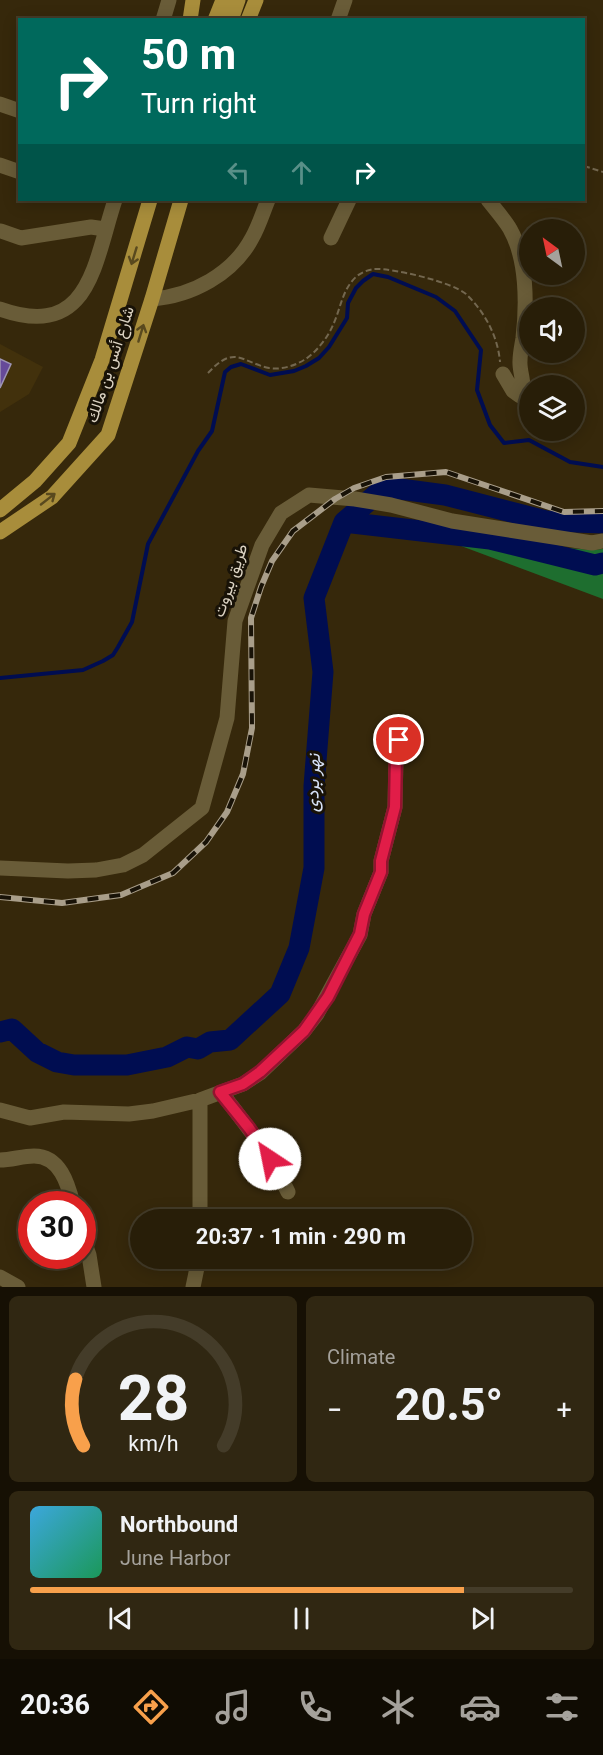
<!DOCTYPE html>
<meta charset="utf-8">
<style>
:root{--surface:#281e08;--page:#302712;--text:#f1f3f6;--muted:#a5a29c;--line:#443c29;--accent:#f8a04b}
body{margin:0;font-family:Georgia,Vazirmatn,serif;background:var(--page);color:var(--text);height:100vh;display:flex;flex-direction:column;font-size:22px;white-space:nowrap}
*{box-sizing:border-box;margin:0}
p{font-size:20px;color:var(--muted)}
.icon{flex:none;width:33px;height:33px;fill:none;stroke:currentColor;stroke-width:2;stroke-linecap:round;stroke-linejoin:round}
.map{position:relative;height:1287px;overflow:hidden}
.sheet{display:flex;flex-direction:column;gap:9px;padding:9px;background:#161004;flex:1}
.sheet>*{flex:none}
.top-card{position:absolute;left:18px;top:18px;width:567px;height:183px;border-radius:0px;box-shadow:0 3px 15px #0003,0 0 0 2px var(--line);background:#00695c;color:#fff;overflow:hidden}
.needle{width:39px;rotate:327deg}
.tools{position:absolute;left:519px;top:219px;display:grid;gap:12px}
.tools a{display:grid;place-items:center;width:66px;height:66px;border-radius:50%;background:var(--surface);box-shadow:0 3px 15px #0003,0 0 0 2px var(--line);font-size:30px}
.speed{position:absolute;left:18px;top:1191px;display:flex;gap:12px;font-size:30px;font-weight:700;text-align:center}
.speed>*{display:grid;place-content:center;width:78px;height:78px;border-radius:50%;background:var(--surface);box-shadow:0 3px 15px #0003,0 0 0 2px var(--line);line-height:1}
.speed .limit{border:9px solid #d22;background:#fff;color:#111}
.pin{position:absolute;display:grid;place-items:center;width:51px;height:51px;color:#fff;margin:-26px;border:3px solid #fff;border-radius:50%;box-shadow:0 2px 6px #0007}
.me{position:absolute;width:66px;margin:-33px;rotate:326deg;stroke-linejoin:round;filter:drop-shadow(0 0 4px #0008)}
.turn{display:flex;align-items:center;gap:21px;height:126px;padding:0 24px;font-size:27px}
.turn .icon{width:78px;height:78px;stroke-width:2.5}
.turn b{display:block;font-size:42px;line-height:51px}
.lanes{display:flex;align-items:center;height:57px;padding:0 24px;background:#0003;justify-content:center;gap:30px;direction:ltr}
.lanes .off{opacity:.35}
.big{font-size:45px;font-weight:700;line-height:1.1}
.sheet .tile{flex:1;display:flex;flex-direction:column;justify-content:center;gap:9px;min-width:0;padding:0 21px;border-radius:9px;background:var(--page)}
.sheet .dial{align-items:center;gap:0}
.dial svg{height:156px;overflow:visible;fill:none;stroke:var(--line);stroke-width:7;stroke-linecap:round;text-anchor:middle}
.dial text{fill:var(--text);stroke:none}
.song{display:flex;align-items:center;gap:18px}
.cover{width:72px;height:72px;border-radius:9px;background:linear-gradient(135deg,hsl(200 70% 55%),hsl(150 70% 35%))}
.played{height:6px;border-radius:3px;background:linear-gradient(90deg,var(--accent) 80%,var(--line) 80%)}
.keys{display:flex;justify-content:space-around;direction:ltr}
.heat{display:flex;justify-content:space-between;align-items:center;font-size:33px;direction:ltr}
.sheet .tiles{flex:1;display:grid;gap:9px;grid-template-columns:1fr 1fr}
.tile:last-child{grid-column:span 2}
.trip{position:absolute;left:130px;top:1209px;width:342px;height:60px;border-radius:30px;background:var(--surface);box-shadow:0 3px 15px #0003,0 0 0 2px var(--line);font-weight:700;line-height:60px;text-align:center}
.tabs{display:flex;height:96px;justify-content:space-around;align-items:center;background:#100c03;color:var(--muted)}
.tabs .icon{width:42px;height:42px}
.tabs .active{color:var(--accent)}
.tabs b{font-size:27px;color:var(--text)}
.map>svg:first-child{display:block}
.built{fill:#42310c}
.forest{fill:#1e6e2f}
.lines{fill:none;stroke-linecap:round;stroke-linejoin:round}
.stream{stroke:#000d51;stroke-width:4}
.river{stroke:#000d51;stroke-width:21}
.building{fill:#664a99;stroke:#9d94b4;stroke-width:1.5}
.path{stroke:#73674f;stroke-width:2;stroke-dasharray:6 3;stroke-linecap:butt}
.minor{stroke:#695c38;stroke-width:15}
.major{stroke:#a88d3b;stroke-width:15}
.rail-casing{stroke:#a99e8a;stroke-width:6}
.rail{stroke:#181207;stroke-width:4;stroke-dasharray:11;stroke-linecap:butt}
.oneway{stroke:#59491e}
.route-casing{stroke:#92132f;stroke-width:15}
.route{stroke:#e11d48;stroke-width:10}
.labels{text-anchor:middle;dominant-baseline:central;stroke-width:6;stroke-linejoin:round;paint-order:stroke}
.street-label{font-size:16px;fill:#dcd3c3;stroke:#181207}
.water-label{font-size:18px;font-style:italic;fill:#d6e1f6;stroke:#181207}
</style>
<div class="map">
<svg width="603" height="1287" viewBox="0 0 603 1287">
<rect width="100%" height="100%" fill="#36280b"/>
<!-- built -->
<path class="built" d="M0 344 43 367 29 394 0 412Z"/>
<!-- forest -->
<path class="forest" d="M421 531 515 544 593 550 603 549V599Z"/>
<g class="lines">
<!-- stream -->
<path class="stream" d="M0 678 83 670 103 661 113 655 118 647 132 622 148 544 198 451 212 431 225 372 231 367 241 364 270 375 294 371 306 366 319 358 329 347 347 318 348 303 356 288 363 281 373 274 388 277 436 297 455 311 481 350 477 390 490 425 504 443 529 440 570 462 603 467"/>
<!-- river -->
<path class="river" d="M344 522 385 487 445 495 546 521 603 523
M0 1032 12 1029 37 1052 57 1062 74 1065H127L167 1057 187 1047 198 1049 210 1042 230 1040 280 994 299 948 314 868V786L323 672 314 598 344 522 490 539 595 565 603 563"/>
</g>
<!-- building -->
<path class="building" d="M0 359 11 364 0 388Z"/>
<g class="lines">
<!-- path -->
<path class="path" d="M584 166 603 172
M208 373C235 344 241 362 269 368 281 370 294 366 304 360 316 353 328 337 333 325 341 308 342 289 357 276 362 272 368 270 374 269 393 268 452 282 466 294 485 312 498 337 500 362"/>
<!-- minor -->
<path class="minor" d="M163 20 169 0
M338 20 345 0
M0 104 20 111
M0 165 20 172
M488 200C495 209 504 219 510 229 527 259 527 304 523 338 522 345 520 353 520 361 519 372 527 387 520 396L513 391 503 374
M1 231 21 238 91 227 105 229
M331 238 349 200
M152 299C192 296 233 274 252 238 259 226 263 212 268 200
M0 309C90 341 94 263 115 200
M0 868 68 871 96 870 123 865 143 855 202 808 227 718 235 621 262 545 281 513 309 495 355 499 391 505 452 521 592 543 603 541
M221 1092C245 1124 271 1155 288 1192
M200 1100V1220
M0 1110 30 1118 64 1112 129 1114 153 1111 200 1100 243 1084 260 1073 304 1031 317 1014 360 935 364 914 381 872V861L395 807 396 755 399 740
M0 1160C12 1160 22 1156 34 1156 60 1156 68 1184 73 1204
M82 1235 89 1255 94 1287
M0 1277 18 1287
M193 1287 199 1258"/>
<!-- major -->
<path class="major" d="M190 20 193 0
M215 20 223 0
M231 20 238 0
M248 20 256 0
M0 510 35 481 69 443 102 360 150 200
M0 532 52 497 108 435 152 299 181 200"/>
<defs>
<path id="rail" d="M0 897 62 903 121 895 173 873 206 842 227 812 243 774 252 728 251 618 261 587 272 561 293 531 335 499 354 488 386 477 446 472 564 512 603 511"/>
</defs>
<!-- rail casing -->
<use href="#rail" class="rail-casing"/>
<!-- rail -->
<use href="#rail" class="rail"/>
</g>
<!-- one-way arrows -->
<defs><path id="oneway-shaft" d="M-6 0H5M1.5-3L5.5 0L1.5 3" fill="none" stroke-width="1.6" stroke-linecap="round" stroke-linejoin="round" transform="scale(1.5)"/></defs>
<g class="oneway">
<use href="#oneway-shaft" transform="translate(134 256) rotate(107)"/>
<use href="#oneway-shaft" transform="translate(141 333) rotate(-73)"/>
<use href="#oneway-shaft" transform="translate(48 499) rotate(-38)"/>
</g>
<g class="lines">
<defs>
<path id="route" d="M270 1159 249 1128 220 1092 243 1084 260 1072 304 1031 328 997 360 934 364 914 381 872V861L395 807 396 755 399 740"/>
</defs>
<!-- route casing -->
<use href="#route" class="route-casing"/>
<!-- route -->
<use href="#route" class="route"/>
</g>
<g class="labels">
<!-- street labels -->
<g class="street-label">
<text transform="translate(112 365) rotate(-72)">شارع أنس بن مالك</text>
<text transform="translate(232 581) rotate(-71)">طريق بيروت</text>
</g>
<!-- water labels -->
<g class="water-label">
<text transform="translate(315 783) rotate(-88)">نهر بردى</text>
</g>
</g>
</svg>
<div class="tools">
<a><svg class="needle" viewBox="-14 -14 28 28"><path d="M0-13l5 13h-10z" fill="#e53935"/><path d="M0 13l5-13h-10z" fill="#a5a29c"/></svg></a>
<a><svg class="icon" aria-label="sound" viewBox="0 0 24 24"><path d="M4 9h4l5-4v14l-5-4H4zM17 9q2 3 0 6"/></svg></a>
<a><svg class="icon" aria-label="layers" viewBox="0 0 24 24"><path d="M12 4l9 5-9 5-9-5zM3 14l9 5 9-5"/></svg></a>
</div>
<div class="speed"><div class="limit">30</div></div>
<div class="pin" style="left:399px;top:740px;background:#d93025"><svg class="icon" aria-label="arrive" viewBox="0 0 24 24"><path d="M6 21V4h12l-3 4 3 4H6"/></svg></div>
<svg class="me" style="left:270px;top:1159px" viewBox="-20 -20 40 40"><circle r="19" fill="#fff"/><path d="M0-13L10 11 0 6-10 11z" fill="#e11d48"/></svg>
<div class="trip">20:37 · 1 min · 290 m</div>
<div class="top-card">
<div class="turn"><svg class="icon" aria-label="right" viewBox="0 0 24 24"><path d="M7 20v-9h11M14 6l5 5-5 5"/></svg><div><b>50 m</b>Turn right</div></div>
<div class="lanes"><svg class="icon off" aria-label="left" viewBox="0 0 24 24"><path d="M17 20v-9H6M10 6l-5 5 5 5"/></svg><svg class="icon off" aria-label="ahead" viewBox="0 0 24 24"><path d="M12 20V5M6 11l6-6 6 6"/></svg><svg class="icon" aria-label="right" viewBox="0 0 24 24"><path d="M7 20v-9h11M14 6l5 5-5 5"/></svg></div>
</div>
</div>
<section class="sheet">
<div class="tiles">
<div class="tile dial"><svg viewBox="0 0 100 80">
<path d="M14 69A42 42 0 1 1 86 69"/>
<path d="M14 69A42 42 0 0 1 10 35" stroke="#f8a04b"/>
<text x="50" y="56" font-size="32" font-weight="700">28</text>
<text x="50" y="72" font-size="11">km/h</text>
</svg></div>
<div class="tile"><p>Climate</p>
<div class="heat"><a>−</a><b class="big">20.5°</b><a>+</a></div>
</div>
<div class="tile">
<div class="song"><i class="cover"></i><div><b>Northbound</b><p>June Harbor</p></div></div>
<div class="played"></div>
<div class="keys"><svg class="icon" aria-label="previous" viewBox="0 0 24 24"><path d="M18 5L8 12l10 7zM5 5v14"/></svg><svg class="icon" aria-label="pause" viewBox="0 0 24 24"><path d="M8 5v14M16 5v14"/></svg><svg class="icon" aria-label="next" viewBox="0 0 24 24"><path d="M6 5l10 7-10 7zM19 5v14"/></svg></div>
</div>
</div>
</section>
<nav class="tabs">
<b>20:36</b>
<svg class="icon active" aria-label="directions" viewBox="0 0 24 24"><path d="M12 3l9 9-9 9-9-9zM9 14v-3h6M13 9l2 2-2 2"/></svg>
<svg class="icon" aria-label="music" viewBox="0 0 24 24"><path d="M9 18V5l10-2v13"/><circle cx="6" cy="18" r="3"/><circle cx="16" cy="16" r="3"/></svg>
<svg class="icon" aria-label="phone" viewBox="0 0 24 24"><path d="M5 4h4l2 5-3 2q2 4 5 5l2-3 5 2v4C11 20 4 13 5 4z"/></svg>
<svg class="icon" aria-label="climate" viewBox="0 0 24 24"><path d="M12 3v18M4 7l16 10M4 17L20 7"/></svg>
<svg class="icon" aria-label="car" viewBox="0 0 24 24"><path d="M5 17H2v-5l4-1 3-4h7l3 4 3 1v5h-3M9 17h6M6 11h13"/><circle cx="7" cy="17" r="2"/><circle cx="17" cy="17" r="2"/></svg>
<svg class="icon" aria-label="filters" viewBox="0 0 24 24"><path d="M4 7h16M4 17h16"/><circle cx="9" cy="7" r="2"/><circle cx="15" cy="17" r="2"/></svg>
</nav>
